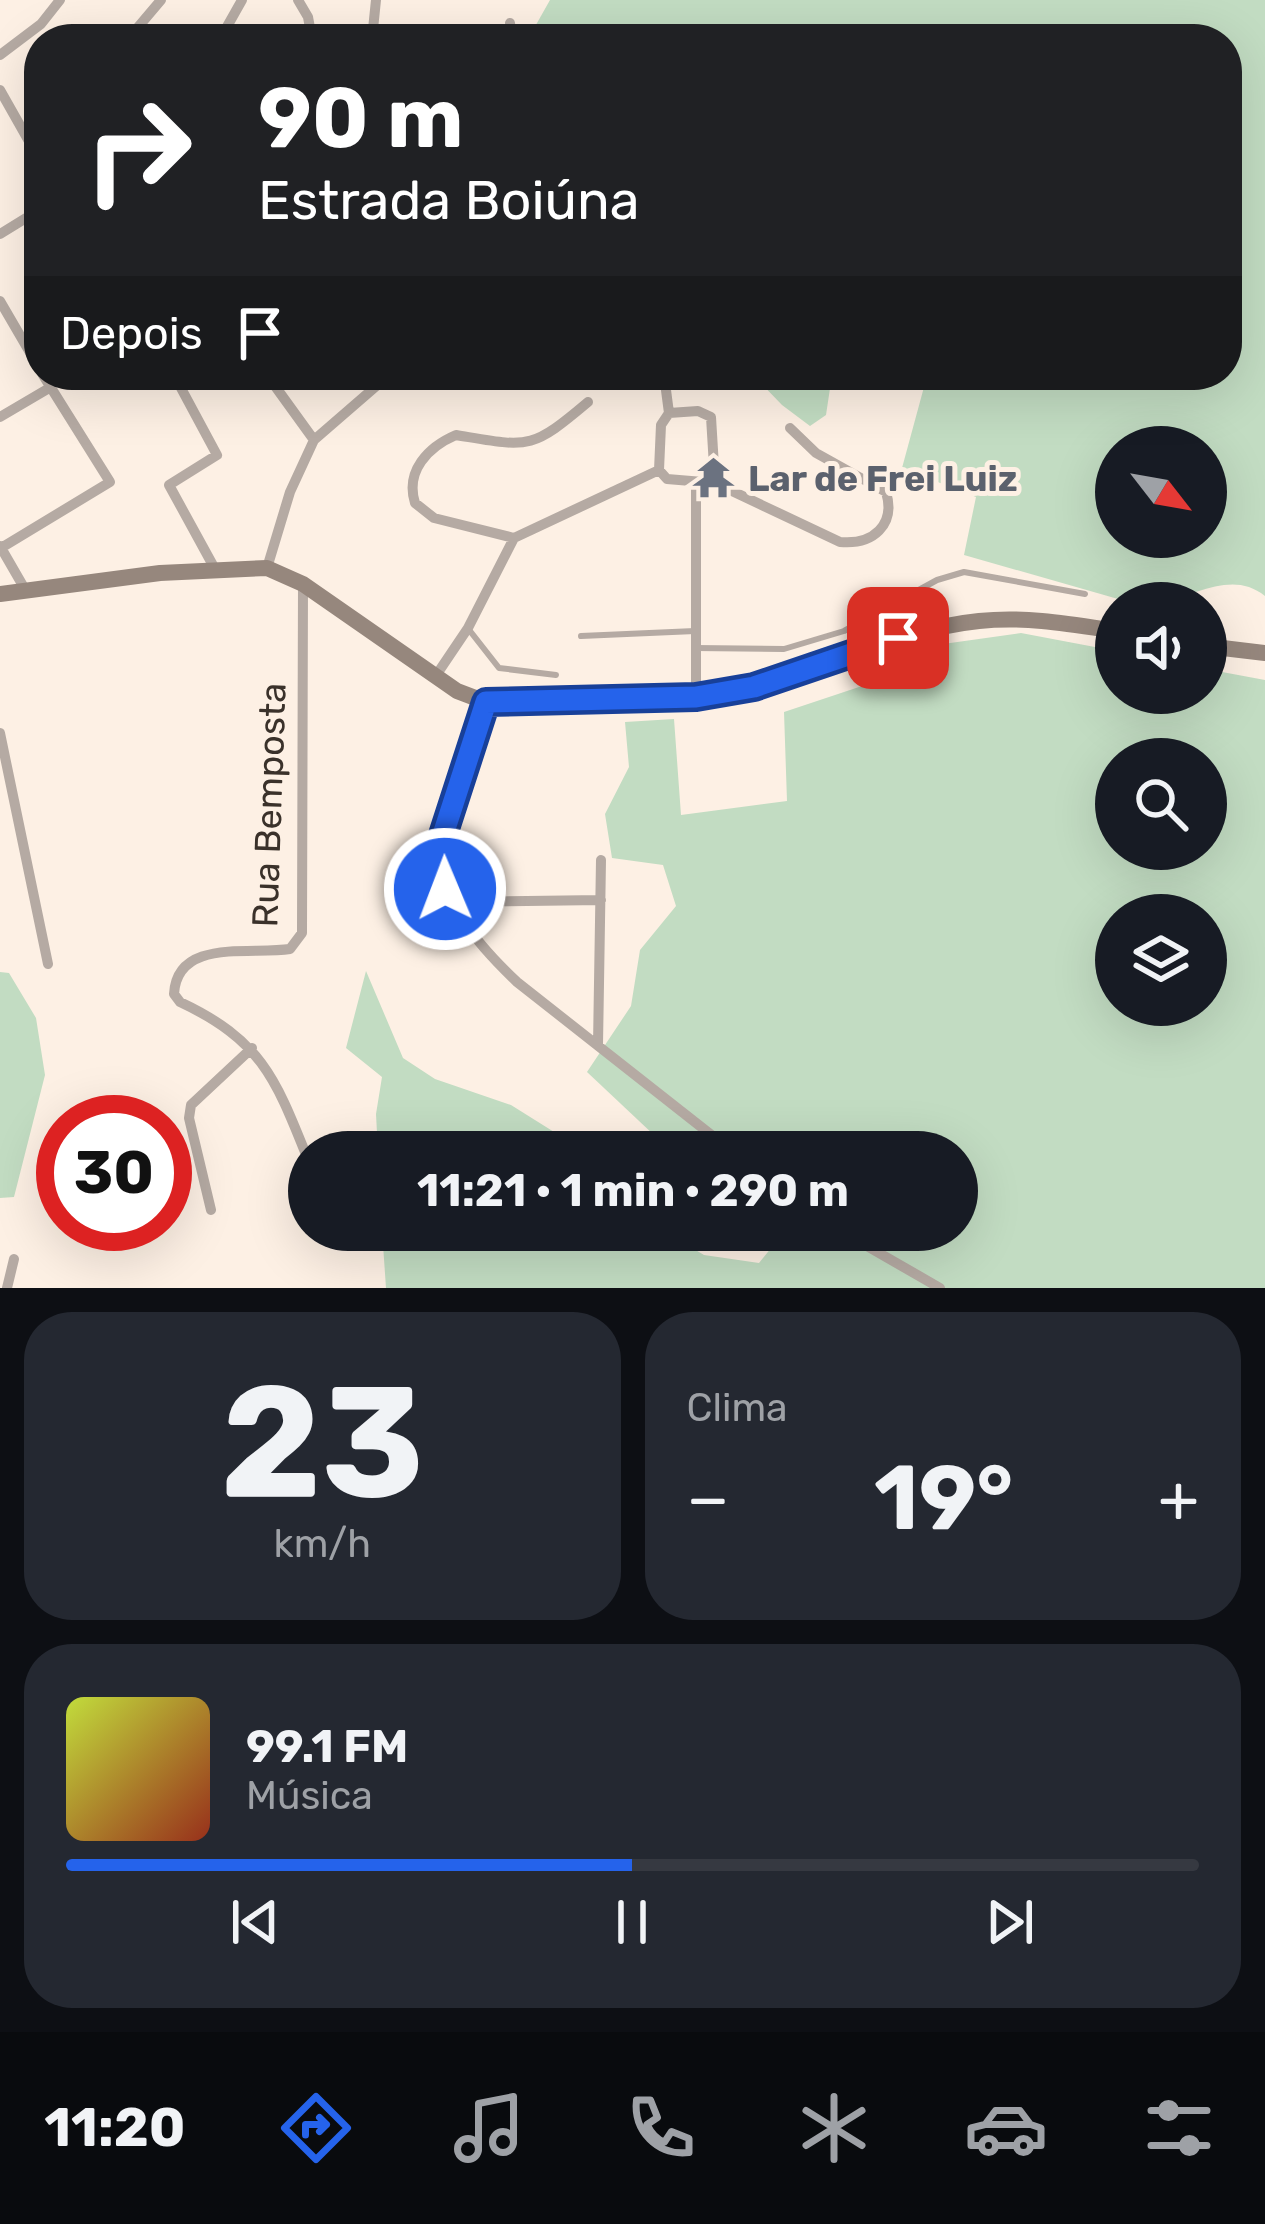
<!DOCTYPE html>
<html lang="pt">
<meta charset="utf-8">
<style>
:root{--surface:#171b24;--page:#242831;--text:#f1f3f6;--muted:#9ea1a6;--line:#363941;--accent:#2563eb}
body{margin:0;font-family:Rubik,sans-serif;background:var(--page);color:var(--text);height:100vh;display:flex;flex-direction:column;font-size:45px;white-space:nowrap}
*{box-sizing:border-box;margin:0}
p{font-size:39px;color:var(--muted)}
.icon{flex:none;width:66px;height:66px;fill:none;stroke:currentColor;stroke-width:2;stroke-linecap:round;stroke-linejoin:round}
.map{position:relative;height:1288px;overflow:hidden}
.side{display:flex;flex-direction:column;gap:24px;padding:24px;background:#0d0f14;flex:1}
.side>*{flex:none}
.banner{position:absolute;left:24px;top:24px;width:1218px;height:366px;border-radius:48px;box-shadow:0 12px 48px #0002;background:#202124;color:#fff;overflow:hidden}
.needle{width:78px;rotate:121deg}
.buttons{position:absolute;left:1095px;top:426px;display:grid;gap:24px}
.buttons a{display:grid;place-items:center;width:132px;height:132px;border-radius:50%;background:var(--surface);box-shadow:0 12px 48px #0002;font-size:60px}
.speed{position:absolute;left:36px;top:1095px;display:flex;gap:24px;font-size:60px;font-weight:700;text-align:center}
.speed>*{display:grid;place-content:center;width:156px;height:156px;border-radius:50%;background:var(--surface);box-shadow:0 12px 48px #0002;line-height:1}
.speed .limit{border:18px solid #d22;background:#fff;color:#111}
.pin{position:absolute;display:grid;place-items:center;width:102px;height:102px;color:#fff;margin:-51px;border-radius:24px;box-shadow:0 6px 18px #0006}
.me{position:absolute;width:132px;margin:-66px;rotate:359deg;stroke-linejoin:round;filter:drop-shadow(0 0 9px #0008)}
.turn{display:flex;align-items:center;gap:42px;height:252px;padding:0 36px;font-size:54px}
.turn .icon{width:156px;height:156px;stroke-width:2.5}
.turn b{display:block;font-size:84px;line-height:102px}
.then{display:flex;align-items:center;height:114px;padding:0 36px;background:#0003;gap:24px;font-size:45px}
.big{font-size:90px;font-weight:700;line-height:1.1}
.side .card{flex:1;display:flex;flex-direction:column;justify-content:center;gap:18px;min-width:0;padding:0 42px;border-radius:48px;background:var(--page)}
.side .dial{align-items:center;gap:0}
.dial b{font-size:156px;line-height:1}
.song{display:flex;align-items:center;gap:36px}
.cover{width:144px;height:144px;border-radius:18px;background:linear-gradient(135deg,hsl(70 70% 55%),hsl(10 70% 35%))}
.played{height:12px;border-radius:6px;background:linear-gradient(90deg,var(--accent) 50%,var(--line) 50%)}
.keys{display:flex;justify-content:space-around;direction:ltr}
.heat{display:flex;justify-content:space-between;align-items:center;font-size:66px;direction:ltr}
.side .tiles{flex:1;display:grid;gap:24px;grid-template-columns:1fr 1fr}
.card:last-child{grid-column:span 2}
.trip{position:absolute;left:288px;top:1131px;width:690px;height:120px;border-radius:60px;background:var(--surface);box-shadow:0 12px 48px #0002;font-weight:700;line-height:120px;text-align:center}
.tabs{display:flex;height:192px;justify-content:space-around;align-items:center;background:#090b0e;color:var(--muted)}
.tabs .icon{width:84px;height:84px}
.tabs .active{color:var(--accent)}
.tabs b{font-size:54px;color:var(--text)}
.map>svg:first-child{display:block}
.green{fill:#c2dcc2;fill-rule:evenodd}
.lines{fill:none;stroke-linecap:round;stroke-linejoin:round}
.lane{stroke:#b5aaa3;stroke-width:6}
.street{stroke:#b5aaa3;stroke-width:10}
.secondary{stroke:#96877d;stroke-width:16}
.route-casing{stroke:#184099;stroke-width:30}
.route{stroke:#2563eb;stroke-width:21}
.labels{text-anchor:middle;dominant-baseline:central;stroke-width:10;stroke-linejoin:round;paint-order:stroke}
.worship-label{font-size:36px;font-weight:bold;fill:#5b616d;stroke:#fdf0e4;text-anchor:start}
.street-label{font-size:36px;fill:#3a312a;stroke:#fdf0e4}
</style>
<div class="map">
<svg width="1265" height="1288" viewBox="0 0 1265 1288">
<rect width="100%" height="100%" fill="#fdf0e4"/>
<!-- green -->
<path class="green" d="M550 0H1265V596C1233 570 1197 595 1162 602 1153 604 1142 603 1132 603L964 555 976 497 902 468 924 387 896 375H1227V39H528ZM1206 447V537H1116V447Z
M753 375H832L826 415 810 426 782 405Z
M1021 633 1116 651V693H1206V669L1265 680V1288H386L382 1230H662L704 1255 759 1263 772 1247 754 1230H957V1152H672L587 1072 631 1006 640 950 676 906 663 865 612 858 605 814 629 767 625 722 674 719 681 815 787 801 784 712 874 682 936 645ZM1116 759H1206V849H1116ZM1116 915H1206V1005H1116Z
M366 971 403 1058 435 1079 511 1105 586 1152H378L376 1114 382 1077 346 1048Z
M0 972 9 973 36 1018 45 1075 14 1197 0 1198Z"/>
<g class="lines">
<!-- lane -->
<path class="lane" d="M887 605 897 635
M470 631 499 668 556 675
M581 636 695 631
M695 648 784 649 844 631 937 580 964 572 1085 594"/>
<!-- street -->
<path class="street" d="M298 0 308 17 312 39
M510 23 512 39
M128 39 161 0
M220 39 242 0
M372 39 376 0
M0 55 41 24 60 0
M0 90 39 159
M0 234 39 210
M0 301 39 368
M174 375 217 455 169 485 215 569
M664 375 669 413
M698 411 711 417 715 483 667 479 659 470 661 425 669 413Z
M0 417 51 387
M314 440 389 375
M715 483 840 542C873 545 896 525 886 492L816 453 790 428
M514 538 434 518 415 503C405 471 428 447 456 435 529 447 530 451 588 402
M0 546 26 591
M1 548 110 482 43 375
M267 568 290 492 314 440 267 375
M303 584 302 933 290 949C250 955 177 938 174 994L180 1002C263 1041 276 1080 309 1162
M435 677 468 628 514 538 659 470
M696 697V484
M486 702 440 844C438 900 478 945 517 982L733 1152
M0 733 48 964
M453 902 601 900
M598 1045 601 860
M211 1210 189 1118 191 1105 252 1048
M335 1230 336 1234
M839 1230 940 1288
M7 1288 14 1259"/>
<!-- secondary -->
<path class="secondary" d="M0 594 160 573 267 568 303 584 457 691 486 702 513 703C591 702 674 705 751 687 828 670 899 629 979 621 1026 616 1070 624 1116 631
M1206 646 1265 653"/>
</g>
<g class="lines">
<defs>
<path id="route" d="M445 889 439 868 440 844 486 702 696 697 754 687 898 638"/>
</defs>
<!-- route casing -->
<use href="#route" class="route-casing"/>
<!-- route -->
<use href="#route" class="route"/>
</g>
<!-- icons -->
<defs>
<symbol id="temple-bare" viewBox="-9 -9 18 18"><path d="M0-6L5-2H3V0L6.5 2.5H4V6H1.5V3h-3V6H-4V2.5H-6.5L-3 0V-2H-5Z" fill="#6b7280" stroke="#fdf0e4" stroke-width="2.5" paint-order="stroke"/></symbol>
</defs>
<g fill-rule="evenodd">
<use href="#temple-bare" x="684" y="448" width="59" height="59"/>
</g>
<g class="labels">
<!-- worship labels -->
<g class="worship-label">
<text x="748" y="478">Lar de Frei Luiz</text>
</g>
<!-- street labels -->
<g class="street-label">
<text transform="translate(269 805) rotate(-88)">Rua Bemposta</text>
</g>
</g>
</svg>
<div class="buttons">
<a><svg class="needle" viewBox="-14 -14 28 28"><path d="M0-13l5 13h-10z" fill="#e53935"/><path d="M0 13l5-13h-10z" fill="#9ea1a6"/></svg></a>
<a><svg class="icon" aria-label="sound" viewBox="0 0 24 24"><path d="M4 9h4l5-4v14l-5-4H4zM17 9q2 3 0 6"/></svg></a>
<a><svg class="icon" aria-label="search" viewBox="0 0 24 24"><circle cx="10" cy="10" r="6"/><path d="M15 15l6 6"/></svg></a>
<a><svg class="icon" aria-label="layers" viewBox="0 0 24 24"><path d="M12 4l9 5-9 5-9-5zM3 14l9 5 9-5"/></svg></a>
</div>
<div class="speed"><div class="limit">30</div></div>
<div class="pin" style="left:898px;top:638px;background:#d93025"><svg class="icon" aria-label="arrive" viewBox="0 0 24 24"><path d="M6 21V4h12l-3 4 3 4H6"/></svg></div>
<svg class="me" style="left:445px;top:889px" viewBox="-20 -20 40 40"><circle r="17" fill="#2563eb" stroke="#fff" stroke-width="3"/><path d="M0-11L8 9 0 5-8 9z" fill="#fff"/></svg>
<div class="trip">11:21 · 1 min · 290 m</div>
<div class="banner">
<div class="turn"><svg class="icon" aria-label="right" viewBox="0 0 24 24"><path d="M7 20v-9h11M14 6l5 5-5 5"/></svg><div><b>90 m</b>Estrada Boiúna</div></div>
<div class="then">Depois<svg class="icon" aria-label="arrive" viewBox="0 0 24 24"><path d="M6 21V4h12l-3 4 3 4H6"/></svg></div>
</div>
</div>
<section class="side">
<div class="tiles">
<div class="card dial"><b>23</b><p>km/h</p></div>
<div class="card"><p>Clima</p>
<div class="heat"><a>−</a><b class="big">19°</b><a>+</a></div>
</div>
<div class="card">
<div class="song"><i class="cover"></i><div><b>99.1 FM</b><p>Música</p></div></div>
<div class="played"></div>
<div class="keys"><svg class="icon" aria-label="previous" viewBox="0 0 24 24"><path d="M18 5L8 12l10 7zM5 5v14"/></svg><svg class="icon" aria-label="pause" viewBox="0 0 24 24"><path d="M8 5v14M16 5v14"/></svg><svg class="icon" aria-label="next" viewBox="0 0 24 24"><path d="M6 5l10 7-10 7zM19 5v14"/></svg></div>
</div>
</div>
</section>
<nav class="tabs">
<b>11:20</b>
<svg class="icon active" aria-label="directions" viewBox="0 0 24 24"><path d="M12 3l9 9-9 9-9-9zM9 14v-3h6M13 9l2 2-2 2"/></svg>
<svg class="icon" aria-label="music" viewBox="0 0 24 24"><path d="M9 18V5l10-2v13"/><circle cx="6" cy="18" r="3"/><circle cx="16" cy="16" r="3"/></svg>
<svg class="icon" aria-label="phone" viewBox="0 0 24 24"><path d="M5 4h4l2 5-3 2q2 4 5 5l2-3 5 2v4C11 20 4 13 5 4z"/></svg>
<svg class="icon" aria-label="climate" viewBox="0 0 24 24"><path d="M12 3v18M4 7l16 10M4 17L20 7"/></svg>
<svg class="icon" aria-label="car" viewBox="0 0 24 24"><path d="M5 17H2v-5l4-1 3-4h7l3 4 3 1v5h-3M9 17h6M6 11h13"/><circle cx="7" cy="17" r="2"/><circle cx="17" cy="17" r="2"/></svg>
<svg class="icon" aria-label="filters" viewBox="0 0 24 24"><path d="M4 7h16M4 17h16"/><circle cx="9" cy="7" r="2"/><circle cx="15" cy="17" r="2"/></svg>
</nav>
